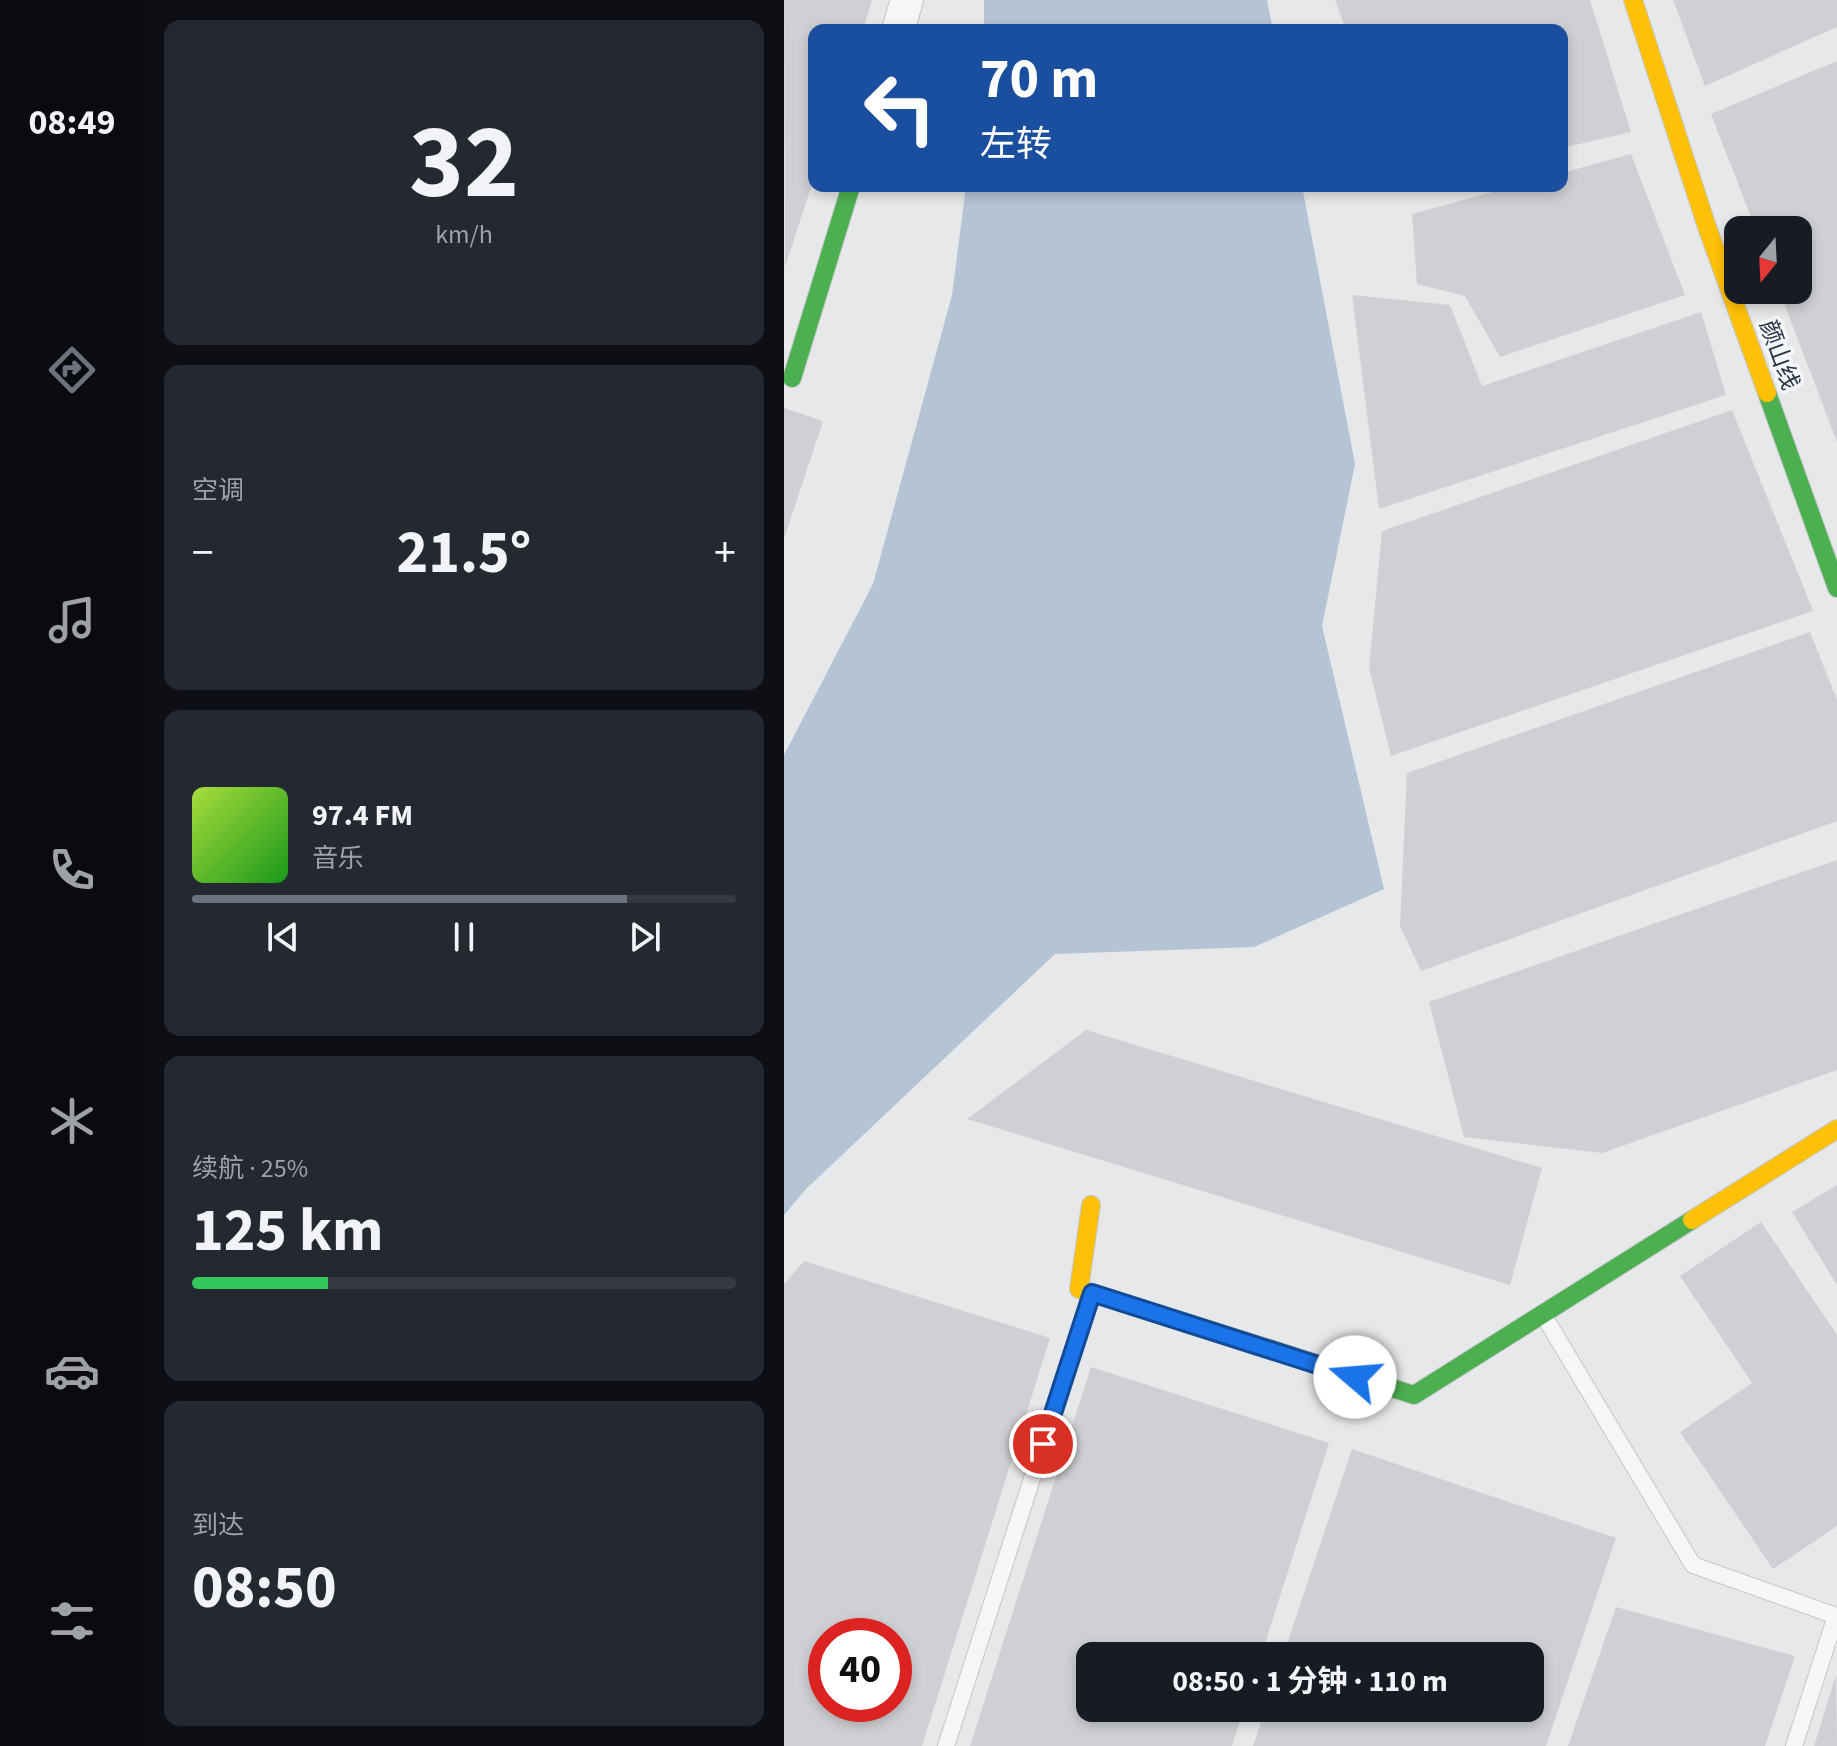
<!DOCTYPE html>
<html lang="zh">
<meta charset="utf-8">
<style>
:root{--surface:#171b24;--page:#242831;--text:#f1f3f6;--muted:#9ea1a6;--line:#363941;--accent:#6c737f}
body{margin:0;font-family:"Source Sans 3","Noto Sans SC",sans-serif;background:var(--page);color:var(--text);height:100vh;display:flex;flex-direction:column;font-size:30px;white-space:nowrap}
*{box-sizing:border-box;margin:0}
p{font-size:26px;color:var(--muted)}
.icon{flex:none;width:44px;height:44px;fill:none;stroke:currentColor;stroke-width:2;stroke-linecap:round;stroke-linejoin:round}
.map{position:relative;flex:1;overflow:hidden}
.drawer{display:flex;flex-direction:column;gap:20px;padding:20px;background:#0d0f14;width:640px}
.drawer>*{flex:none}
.hud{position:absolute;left:24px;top:24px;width:760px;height:168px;border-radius:16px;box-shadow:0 4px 12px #0003;background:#1a4fa0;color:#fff;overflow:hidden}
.needle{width:52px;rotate:198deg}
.fabs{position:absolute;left:940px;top:216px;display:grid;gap:16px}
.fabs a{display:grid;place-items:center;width:88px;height:88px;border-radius:16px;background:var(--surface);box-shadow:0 4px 12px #0003;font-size:40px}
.speed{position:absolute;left:24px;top:1618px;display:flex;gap:16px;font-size:40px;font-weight:700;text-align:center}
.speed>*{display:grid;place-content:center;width:104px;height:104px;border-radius:50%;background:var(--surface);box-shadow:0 4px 12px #0003;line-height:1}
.speed .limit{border:12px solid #d22;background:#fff;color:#111}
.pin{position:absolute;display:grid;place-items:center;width:68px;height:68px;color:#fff;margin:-34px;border:4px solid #fff;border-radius:50%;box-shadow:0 2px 8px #0007}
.me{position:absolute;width:88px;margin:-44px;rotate:288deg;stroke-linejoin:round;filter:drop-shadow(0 0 6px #0008)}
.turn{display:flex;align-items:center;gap:28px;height:168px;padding:0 40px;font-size:36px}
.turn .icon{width:104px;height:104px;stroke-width:2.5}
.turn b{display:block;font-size:56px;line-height:68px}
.big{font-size:60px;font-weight:700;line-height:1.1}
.drawer .card{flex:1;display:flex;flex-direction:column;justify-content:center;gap:12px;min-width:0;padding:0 28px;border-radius:16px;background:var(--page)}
.drawer .dial{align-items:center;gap:0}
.dial b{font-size:104px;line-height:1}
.song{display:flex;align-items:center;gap:24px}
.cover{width:96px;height:96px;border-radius:12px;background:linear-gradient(135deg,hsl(80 70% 55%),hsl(120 70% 35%))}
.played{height:8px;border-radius:4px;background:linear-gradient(90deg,var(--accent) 80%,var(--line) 80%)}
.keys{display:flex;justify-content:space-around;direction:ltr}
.heat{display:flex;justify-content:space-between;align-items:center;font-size:44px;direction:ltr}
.charge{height:12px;border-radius:6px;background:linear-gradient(90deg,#34c759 25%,var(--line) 0)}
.trip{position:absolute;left:292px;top:1642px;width:468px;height:80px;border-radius:16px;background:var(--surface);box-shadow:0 4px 12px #0003;font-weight:700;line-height:80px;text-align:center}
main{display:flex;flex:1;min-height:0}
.menu{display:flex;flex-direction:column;width:144px;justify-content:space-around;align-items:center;background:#090b0e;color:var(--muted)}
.menu .icon{width:56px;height:56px}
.menu .active{color:var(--accent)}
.menu b{font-size:36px;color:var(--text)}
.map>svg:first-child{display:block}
.water{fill:#b4c4d5}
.building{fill:#ced0d3;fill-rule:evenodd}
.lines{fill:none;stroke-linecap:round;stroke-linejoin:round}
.lane-casing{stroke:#c4c6c8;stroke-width:18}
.street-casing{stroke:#c4c6c8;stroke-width:34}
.fast-casing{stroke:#c4c6c8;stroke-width:20}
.slow-casing{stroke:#c4c6c8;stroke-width:20}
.lane{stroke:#f5f6f7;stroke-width:16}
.street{stroke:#f5f6f7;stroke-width:32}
.fast{stroke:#4caf50;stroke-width:18}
.slow{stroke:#ffc107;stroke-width:18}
.route-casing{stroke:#114b97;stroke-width:20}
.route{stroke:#1a73e8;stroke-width:14}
.labels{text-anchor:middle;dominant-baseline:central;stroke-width:7;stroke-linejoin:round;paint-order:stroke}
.street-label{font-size:24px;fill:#2b3445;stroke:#f4f6f9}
</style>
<main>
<nav class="menu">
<b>08:49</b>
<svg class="icon active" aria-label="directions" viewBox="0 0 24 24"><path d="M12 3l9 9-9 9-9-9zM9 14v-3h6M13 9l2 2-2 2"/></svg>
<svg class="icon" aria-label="music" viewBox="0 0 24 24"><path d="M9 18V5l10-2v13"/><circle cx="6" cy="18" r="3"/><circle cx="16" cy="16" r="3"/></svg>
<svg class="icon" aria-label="phone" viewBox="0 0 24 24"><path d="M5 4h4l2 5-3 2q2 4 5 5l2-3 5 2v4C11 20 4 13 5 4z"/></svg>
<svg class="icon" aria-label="climate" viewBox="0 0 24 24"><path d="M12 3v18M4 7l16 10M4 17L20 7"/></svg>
<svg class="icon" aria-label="car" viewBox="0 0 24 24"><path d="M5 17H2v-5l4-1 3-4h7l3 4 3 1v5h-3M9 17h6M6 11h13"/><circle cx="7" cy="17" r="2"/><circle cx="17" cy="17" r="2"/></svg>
<svg class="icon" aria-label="filters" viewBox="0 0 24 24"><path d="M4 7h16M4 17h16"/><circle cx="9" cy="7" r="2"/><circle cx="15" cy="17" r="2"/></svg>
</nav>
<section class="drawer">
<div class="card dial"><b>32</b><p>km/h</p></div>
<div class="card"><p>空调</p>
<div class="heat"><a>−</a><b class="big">21.5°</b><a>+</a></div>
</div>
<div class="card">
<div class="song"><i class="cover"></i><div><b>97.4 FM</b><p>音乐</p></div></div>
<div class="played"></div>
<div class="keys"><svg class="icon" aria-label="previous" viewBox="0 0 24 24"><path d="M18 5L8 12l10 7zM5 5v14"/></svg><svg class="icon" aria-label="pause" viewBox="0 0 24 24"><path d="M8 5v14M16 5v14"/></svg><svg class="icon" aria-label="next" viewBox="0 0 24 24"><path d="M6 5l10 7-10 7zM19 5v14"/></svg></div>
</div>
<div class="card"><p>续航 · 25%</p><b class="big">125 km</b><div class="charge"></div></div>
<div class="card"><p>到达</p><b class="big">08:50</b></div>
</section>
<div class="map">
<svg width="1053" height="1746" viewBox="0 0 1053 1746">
<rect width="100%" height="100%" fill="#e6e8ea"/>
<!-- water -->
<path class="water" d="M200 0H483L489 30H200Z
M182 186H518L571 464 538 626 600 889 470 947 271 954 22 1189 0 1215V755L89 584 168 295Z"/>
<!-- building -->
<path class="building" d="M0 0H88L79 30H30V178L1 267Z
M551 0H806L847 132 778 148V30H562Z
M889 0H1053V27L921 86Z
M1053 61V442L995 290H1014V230H972L927 114Z
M847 154 901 295 716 357 681 296 633 284 628 214 731 186H778V173Z
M568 295 666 305 698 386 917 312 942 395 595 509Z
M0 408 39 421 1 536H0Z
M948 410 1029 611 607 756 585 668 598 531Z
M1026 632 1053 700V821L637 971 616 926 623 773Z
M1053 860V1070L818 1153 680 1137 645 1002Z
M302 1030 758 1168 726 1285 183 1119Z
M1053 1185V1285L1008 1212Z
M977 1222 1053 1335V1526L989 1569 896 1432 968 1383 896 1276Z
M20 1261 266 1338 138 1746H0V1284ZM42 1636H110V1704H42Z
M307 1367 545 1443 477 1656H306V1708H460L448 1746H186Z
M568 1449 832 1538 762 1746H469L482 1708H746V1656H499Z
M832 1607 1011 1656 981 1746H784Z
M1052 1675 1053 1746H1030Z"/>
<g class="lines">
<defs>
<path id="lane" d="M760 1316 909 1565 1052 1616 1010 1746
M162 1746 307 1295"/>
<path id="street" d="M114 30 123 0"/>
<path id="fast" d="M8 378 67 186
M983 393 1053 588
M524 1361 630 1395 908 1220"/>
<path id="slow" d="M849 0 923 227 983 393
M307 1205 295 1289 524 1361
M908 1220 1053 1129"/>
</defs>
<!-- lane casing -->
<use href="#lane" class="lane-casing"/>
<!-- street casing -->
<use href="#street" class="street-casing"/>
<!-- fast casing -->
<use href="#fast" class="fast-casing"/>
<!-- slow casing -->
<use href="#slow" class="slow-casing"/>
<!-- lane -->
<use href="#lane" class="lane"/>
<!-- street -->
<use href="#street" class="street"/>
<!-- fast -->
<use href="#fast" class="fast"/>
<!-- slow -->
<use href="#slow" class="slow"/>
</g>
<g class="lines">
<defs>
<path id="route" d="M259 1444 308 1293 571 1377"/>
</defs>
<!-- route casing -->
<use href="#route" class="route-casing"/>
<!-- route -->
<use href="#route" class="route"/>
</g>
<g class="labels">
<!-- street labels -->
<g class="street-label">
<text transform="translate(995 355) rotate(70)">颜山线</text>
</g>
</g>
</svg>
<div class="fabs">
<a><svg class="needle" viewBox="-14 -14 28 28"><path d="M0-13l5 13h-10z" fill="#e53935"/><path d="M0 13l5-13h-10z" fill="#9ea1a6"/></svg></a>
</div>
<div class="speed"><div class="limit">40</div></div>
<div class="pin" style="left:259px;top:1444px;background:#d93025"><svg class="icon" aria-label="arrive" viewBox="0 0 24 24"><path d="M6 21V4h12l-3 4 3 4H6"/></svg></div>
<svg class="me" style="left:571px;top:1377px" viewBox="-20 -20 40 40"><circle r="19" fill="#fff"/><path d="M0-13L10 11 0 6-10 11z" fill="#1a73e8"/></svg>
<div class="trip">08:50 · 1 分钟 · 110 m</div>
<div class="hud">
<div class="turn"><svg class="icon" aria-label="left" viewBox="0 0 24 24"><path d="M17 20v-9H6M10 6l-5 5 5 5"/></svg><div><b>70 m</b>左转</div></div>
</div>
</div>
</main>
